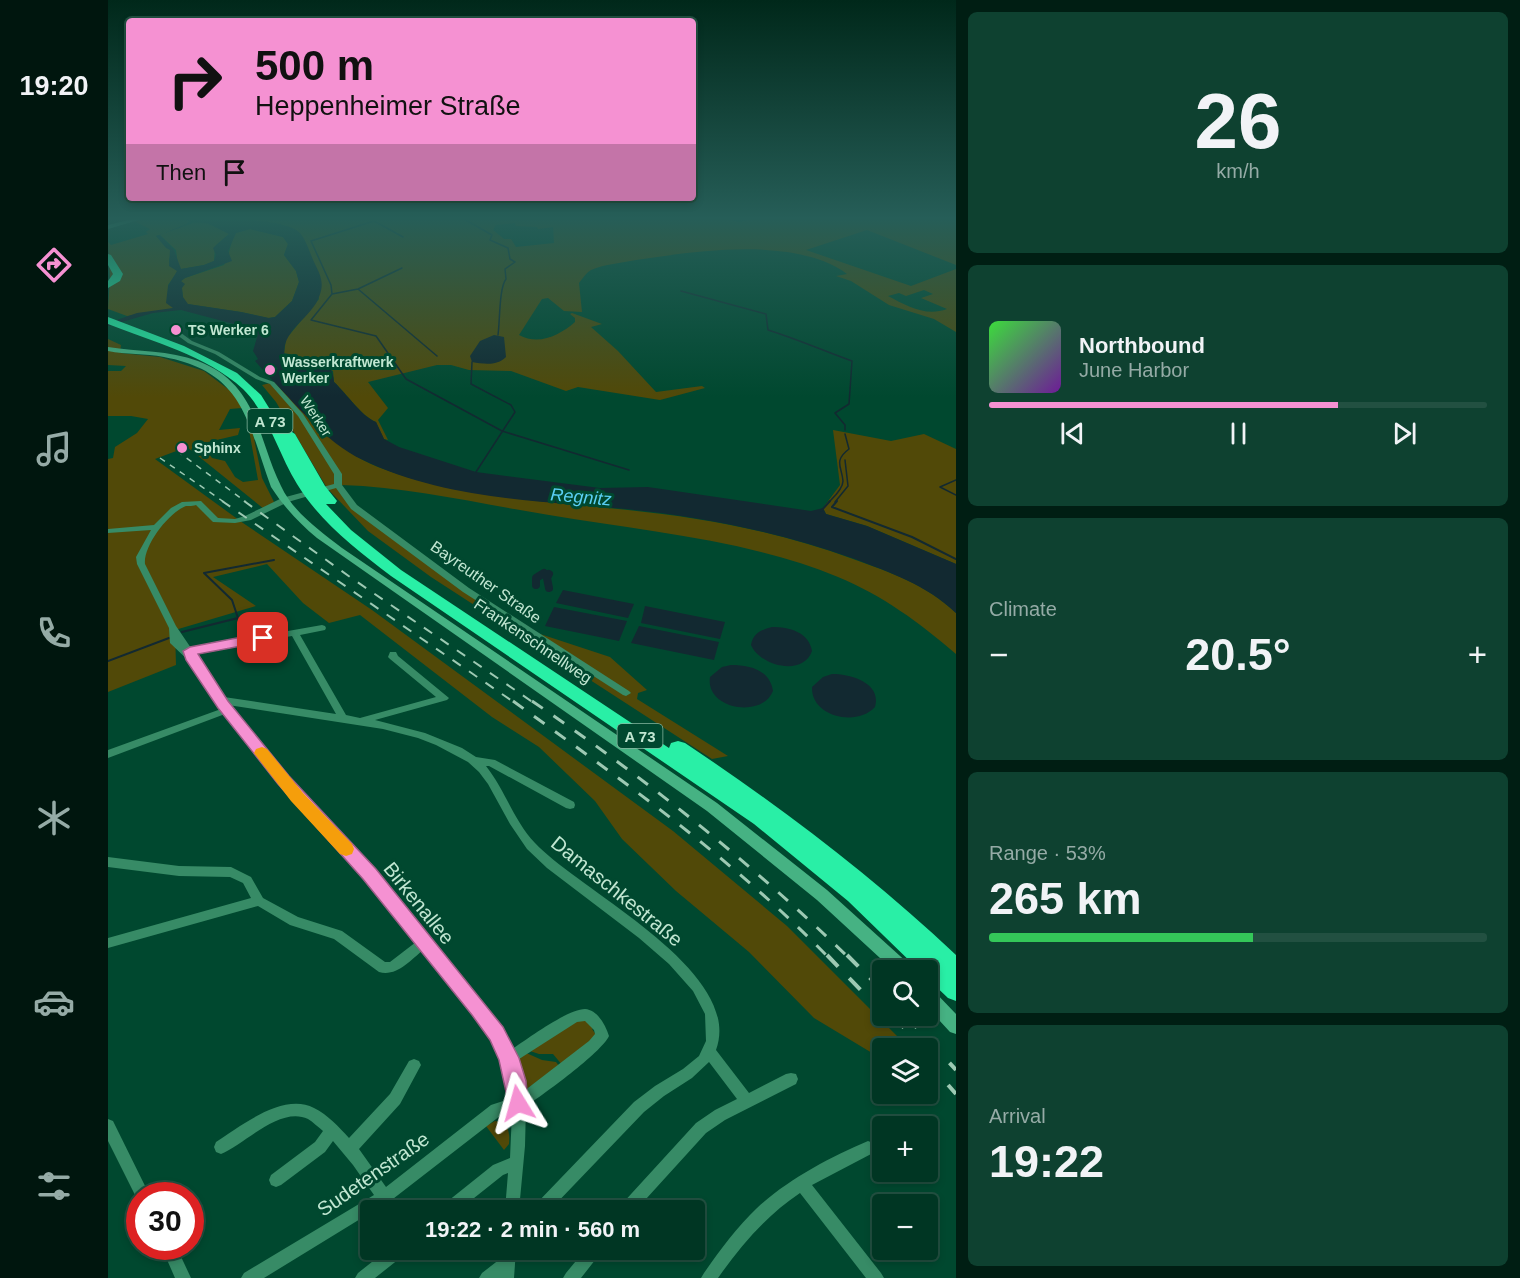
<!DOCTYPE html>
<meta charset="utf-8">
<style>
:root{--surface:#003623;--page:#0e4130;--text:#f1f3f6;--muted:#95aba6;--line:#225041;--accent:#f591d2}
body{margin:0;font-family:Arial,sans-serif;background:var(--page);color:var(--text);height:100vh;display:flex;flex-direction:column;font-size:22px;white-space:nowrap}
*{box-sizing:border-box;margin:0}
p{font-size:20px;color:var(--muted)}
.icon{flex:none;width:33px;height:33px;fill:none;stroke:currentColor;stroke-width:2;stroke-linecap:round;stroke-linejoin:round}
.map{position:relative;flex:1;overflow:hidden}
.sheet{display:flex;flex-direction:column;gap:12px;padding:12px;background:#001e13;width:564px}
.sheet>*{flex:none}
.hud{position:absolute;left:18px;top:18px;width:570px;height:183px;border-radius:6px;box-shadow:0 3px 9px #0003,0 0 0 2px var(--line);background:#f591d2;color:#111;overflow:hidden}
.buttons{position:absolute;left:764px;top:960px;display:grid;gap:12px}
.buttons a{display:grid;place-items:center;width:66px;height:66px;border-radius:6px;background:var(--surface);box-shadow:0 3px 9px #0003,0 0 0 2px var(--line);font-size:30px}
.speed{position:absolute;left:18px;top:1182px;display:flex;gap:12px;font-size:30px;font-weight:700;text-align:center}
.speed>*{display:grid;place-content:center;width:78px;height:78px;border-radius:50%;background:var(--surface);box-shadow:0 3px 9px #0003,0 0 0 2px var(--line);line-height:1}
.speed .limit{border:9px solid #d22;background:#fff;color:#111}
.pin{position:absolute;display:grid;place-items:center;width:51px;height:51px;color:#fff;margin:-26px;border-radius:12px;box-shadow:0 3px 9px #0006}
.me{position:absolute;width:66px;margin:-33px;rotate:352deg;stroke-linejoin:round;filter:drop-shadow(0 0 4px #0008)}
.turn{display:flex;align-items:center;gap:21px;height:126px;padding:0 30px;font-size:27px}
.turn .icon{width:78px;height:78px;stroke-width:2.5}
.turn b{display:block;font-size:42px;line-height:51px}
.then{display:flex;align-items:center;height:57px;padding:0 30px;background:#0003;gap:12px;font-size:22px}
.big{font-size:45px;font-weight:700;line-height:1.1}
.sheet .card{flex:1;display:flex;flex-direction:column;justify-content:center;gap:9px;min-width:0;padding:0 21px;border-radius:9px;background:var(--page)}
.sheet .dial{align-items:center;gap:0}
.dial b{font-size:78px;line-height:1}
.song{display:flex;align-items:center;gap:18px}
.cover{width:72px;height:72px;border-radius:9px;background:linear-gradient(135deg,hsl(120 70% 55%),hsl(280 70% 35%))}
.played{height:6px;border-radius:3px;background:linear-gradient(90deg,var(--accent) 70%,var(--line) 70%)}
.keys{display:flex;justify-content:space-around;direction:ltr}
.heat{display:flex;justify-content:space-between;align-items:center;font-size:33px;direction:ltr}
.charge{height:9px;border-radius:4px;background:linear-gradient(90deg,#34c759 53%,var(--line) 0)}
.trip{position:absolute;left:252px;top:1200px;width:345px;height:60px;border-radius:6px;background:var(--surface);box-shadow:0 3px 9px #0003,0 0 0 2px var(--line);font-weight:700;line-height:60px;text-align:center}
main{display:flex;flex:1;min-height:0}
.dock{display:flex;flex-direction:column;width:108px;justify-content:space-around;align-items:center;background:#00160e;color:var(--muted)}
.dock .icon{width:42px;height:42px}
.dock .active{color:var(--accent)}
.dock b{font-size:27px;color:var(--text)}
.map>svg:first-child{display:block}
.green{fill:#514908;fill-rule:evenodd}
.water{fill:#122931;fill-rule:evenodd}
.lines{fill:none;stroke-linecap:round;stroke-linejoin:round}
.stream-far1{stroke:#122931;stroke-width:1.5}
.stream{stroke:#122931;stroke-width:2}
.canal{stroke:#122931;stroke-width:8}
.minor{fill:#378b66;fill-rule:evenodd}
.secondary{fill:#46b283;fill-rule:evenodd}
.motorway{fill:#29efa6;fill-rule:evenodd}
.rail-far3{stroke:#9dc9b3;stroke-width:1.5;stroke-dasharray:6 6;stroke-linecap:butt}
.rail-far2{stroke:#9dc9b3;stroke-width:2;stroke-dasharray:10 10;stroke-linecap:butt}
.rail-far1{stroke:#9dc9b3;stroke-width:3;stroke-dasharray:13 13;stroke-linecap:butt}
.rail{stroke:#9dc9b3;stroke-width:4;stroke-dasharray:16 16;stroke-linecap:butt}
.route{fill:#f591d2;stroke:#9f5e88;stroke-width:1.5}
.slow{fill:#f59e0b}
.poi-dot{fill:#f591d2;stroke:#00482f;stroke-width:2}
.labels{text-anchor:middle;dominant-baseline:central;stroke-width:6;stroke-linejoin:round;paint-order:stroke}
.far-poi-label{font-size:14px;font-weight:bold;fill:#c1e7d2;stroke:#00482f;text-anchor:start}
.far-street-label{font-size:14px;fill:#c1e7d2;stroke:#00482f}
.shield{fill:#00482f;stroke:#87b7a1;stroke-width:1.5}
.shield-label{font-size:15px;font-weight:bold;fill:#c1e7d2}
.street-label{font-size:16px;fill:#c1e7d2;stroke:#00482f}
.water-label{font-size:18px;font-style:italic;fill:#5acff4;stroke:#00482f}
.near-street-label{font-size:20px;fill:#c1e7d2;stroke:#00482f}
</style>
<main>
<nav class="dock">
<b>19:20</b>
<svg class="icon active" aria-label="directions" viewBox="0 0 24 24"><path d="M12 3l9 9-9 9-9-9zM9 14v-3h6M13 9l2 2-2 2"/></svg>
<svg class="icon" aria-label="music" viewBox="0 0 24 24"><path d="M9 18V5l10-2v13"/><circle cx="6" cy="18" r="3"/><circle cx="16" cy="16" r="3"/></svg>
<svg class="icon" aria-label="phone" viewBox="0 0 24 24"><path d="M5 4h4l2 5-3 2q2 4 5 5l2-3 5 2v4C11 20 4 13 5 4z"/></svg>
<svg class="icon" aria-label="climate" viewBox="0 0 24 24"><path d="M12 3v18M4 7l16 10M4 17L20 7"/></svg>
<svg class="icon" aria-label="car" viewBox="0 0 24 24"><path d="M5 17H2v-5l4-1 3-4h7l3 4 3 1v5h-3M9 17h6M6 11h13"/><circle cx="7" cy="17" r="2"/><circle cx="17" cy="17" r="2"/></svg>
<svg class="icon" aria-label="filters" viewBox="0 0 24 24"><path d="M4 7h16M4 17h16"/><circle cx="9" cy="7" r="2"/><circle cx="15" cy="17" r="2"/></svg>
</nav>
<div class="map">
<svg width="848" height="1278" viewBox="0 0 848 1278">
<rect width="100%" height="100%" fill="#00482f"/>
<!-- green -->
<path class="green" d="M36 219H75L82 221 75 227C89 219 110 222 121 234L107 246 106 261 96 265 73 269 70 265 68 250 52 235 48 236 63 250 61 262 70 271 60 285 67 308 19 316 0 309 2 278 0 242 3 245 40 234 38 232 42 229 26 221Z
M138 219H620L631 222 646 219H848V265L759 230 698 250 803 286 848 269V332L826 319 781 305 743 281 728 276 739 274C723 261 698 255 679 252 630 245 576 253 528 260 513 263 497 264 483 270 478 273 475 278 471 283L474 312 456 311 440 298 434 299 411 335C431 346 452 335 467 322V318L462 314 464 313 494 324 483 327 510 351 548 392 594 386 597 388 552 400 470 387 458 391 403 371 361 370 343 365H329L260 382 280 408 270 420 280 440 276 439 268 422C253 416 239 394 226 382L225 371 200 356 195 357 176 353 178 339 211 299 189 231ZM407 223 408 226 429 227 430 229 445 227 446 243 408 247 403 239H396L385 230 388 225ZM816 290 825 294 813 298 839 309C818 317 799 306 780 296L791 293 798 296Z
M142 229 175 237 180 244 176 255 188 271 191 282 184 301 167 317 160 318 133 312 79 304 75 298 73 281 77 278 116 265C122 254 122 244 127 233Z
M0 339 13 345 12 353 52 357 96 371 124 392 134 408 122 409 111 430 132 428 130 435 100 442 97 448 104 458 117 461 127 477 135 482 150 480 141 430 144 429 154 478 166 502 156 509 79 447 47 459 135 523 264 610 565 831 679 926 801 1048H774V1059L706 1018 641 952 568 891 514 839 487 801 431 747 384 717 252 615 221 623 195 603 159 564 105 577 148 606 67 630 68 665 0 692V459L5 458 7 447 29 433 40 419 23 416H0V371H13L18 366 0 365Z
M166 382C198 413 227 450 270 467 350 498 436 501 520 510 597 518 672 532 745 559 782 572 819 585 848 613V654C812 623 774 595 730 577 642 540 535 531 441 515 372 504 303 487 234 485L243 503 354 585 423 631 502 657 539 690 530 693 529 699 620 756 604 759 323 577 260 531 219 488 168 402 154 385Z
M725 430 783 441 816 434 848 449V564L759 526 718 514 715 508 732 485Z
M477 1020 486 1027 484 1029 488 1035 455 1066 445 1054H431L419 1050 465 1022Z
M416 1052 434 1060 448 1062 451 1066 416 1091 408 1058Z
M387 1121C401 1123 402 1132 401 1144L396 1150 378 1126Z"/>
<!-- water -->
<path class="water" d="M75 219C99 219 174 216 192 233 198 240 202 253 206 262 212 274 217 283 211 297 203 319 171 331 177 358 198 357 224 354 226 382 239 394 253 416 268 422L276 439 291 447 368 472 492 488 540 487 703 511 715 508 718 514 759 526 848 564V613C819 585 781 572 744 558 671 532 595 517 518 509 431 501 335 499 255 460 216 442 187 402 157 373L170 369 168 367 155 370 147 361 150 359 145 351 150 334 145 329 73 310 45 313 0 326V323L29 313 65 308 58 303 60 286 69 271 61 266 62 250 58 248 48 236 74 227 82 221ZM85 221 101 224 121 234 105 248 108 255 106 261 96 265 73 269 66 250 52 235ZM142 229 175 237 180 244 176 255 188 271 191 282 184 301 167 317 161 318 133 312 80 304 75 297 74 288 77 284 73 281 77 278 124 261 120 251 128 233Z
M386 335 396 337 398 357C389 366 376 364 364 362L362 356 372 341Z
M455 590 526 604 520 618 448 603Z
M537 606 617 622 612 639 533 623Z
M446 607 519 621 511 641 437 626Z
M531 626 611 642 606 660 523 643Z
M664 627C681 627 701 632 704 651 695 677 652 666 643 645 645 633 653 630 664 627Z
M623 665C642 665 662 670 665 691 654 719 597 709 602 677L614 667Z
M724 674C743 674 774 683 767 707 749 727 703 717 704 687L715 677Z"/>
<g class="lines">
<!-- stream-far1 -->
<path class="stream-far1" d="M356 219 384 235 382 240 400 248 402 259 407 262 397 269 398 279C391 288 392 321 390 335
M294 268 250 289 224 294 203 320 268 336 298 379 394 431 521 470
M250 289 329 356
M573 291 658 314 660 330C689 339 716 351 744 361L741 404 727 413 737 425V430
M224 294 223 285 203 241 266 221 295 237
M364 362 363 384 403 405 407 412 368 472
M848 480 832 487 848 495
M721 502C726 497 735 489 735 481 734 467 725 461 741 449L737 434
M727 502 740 486 737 460"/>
<!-- stream -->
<path class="stream" d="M729 501 724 507 804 537 848 559
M713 511 722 501
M74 632 130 618 124 600 96 573 166 560
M0 661 61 638"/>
<!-- canal -->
<path class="canal" d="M441 574 439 578 441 588
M428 585V578L436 573"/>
<!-- minor -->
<path class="minor" d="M65 330H69L84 341 111 352 152 377 166 382 195 414 234 474V485L249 505 361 588 521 691 523 693 518 696 515 695 355 592 243 509 228 488 180 502 143 520 127 523 105 522 88 505C87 506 79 506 78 506 61 512 35 546 37 564L68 626 83 648 214 625 217 626 218 628 217 630 192 635 238 715 252 718 328 697 282 659 280 657 282 652H288L290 656 341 698 339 700 267 720 317 733 354 748 368 757 387 760 466 802 467 805 466 808 462 809 458 808 381 766H378C397 790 406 821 427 843 472 891 637 971 608 1050L641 1093 678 1074 683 1073 688 1074 690 1079 688 1084 617 1120 598 1133 528 1210H511L513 1205 588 1123 607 1110 629 1099 601 1062 584 1078 556 1096 536 1112 442 1210H425L427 1205 526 1102 547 1086 575 1069 591 1056 598 1041 597 1014 585 991 561 964 531 938 439 868 419 849 402 824 380 784 371 772 360 762 328 745 310 738 275 729 120 705 193 794 265 871 393 1029 403 1050C419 1039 460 1009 477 1009 490 1010 498 1026 501 1036 493 1053 435 1095 418 1106L417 1146 411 1210H397L400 1173 395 1175 351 1210H333L335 1205 385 1165 402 1158 404 1112 392 1116 281 1202 267 1210H262V1213L156 1278H133L136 1273 266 1195 245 1165 225 1141 217 1152 173 1185 168 1187 163 1185 161 1180 163 1175 207 1142 215 1131C210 1127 205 1122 200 1119 172 1106 137 1144 113 1154L108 1152 106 1147 108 1142C133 1126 175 1092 206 1108 220 1115 231 1127 241 1138L282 1094 301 1061 306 1059 311 1061 313 1065 292 1104 251 1149 278 1187 383 1105 404 1098 403 1097 398 1069 383 1037 315 950C302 961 288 977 271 972L226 939 182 925 150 906 0 948V938L143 898 135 883 122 877 71 876 0 867V857L71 866 123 867 143 877 155 898 190 917 234 931 277 962H282L308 942 257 877 185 800 117 714 0 758V750L113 709 83 663 62 643 61 628 29 564 28 557 43 530 0 533V529L46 525 63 508 74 502 93 501 110 518 127 519 137 516 174 498 226 484V474L190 416 162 384 148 379 107 354 80 343 65 332ZM184 636 228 714 116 697 86 653ZM477 1021 486 1030 487 1034 481 1041 416 1091 415 1081 408 1061 469 1022Z
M0 1119 5 1121 42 1196H32V1202L30 1201 0 1141Z
M760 1141 765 1143 767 1148 765 1153 704 1185 773 1273 776 1278H758L692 1193C659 1215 633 1245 610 1278H593L596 1273C612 1250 629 1227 649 1208 679 1180 722 1157 760 1141Z
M53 1246H68L83 1278H67Z
M279 1250H299L296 1255 267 1278H247L250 1273Z
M393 1250H408L406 1278H371L374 1273 392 1259Z
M477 1250H494L491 1255 473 1278H455L458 1273Z"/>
<!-- secondary -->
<path class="secondary" d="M25 219H34L0 229V225Z
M0 347C30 352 61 350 90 361 150 384 149 437 173 486 185 512 212 531 234 548L609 803 719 890 802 965 804 970H785L709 900 599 811 209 538C191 523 176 507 163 487 139 421 136 372 56 357 37 353 18 355 0 351Z
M819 987 825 990 848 1014V1034L842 1032 819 1007Z"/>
<!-- motorway -->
<path class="motorway" d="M0 254 3 255 15 274 12 281 0 288V281L5 274 0 265Z
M0 317 76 346 129 373 153 395 176 432 181 430 187 434 217 486 229 501 227 504H218L243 530 293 570 561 748 563 743 570 741 577 743C673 807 764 876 848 955V1001L840 998 819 978V970H811L740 901 646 824 283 576C248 549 212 522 189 484 170 453 161 415 135 389 98 355 45 342 0 324Z"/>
<!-- rail-far3 -->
<path class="rail-far3" d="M69 451 138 502
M52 458 116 502"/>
<!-- rail-far2 -->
<path class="rail-far2" d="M114 501 407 703
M136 501 242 577 426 703"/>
<!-- rail-far1 -->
<path class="rail-far1" d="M405 701C514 780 626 860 720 957
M424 701C537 778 642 862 740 957"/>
<!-- rail -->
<path class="rail" d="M719 955 774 1012
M739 955 774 990
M785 1016 815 1048
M798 1016 848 1070
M819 1061 848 1094"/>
</g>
<!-- sky -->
<linearGradient id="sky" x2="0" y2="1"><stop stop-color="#00281a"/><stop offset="0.55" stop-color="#265e58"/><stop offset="1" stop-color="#265e58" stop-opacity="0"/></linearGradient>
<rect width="848" height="397" fill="url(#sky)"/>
<!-- route -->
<path class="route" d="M155 633 162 638 160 641 90 654 120 701 181 776 268 869 395 1027 411 1058 418 1081 420 1103 417 1110 410 1113 402 1110 391 1060 382 1040 364 1015 255 879 170 784 110 708 78 660 75 651 82 647Z"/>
<!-- slow -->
<path class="slow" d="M154 747 159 749 195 793 244 844 246 849 244 854 238 856 232 854 183 801 146 753 148 749Z"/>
<!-- markers -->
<g class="poi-dot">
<circle cx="68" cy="330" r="6"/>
<circle cx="162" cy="370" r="6"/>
<circle cx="74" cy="448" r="6"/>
</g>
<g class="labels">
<!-- far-poi labels -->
<g class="far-poi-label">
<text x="80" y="330">TS Werker 6</text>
<text x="174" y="362">Wasserkraftwerk<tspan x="174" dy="16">Werker</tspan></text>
<text x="86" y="448">Sphinx</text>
</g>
<!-- far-street labels -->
<g class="far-street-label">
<text transform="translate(208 416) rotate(57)">Werker</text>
</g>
<!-- shield labels -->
<g class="shield">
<rect x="139.5" y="409" width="45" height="24" rx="4.5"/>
<rect x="509.5" y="724" width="45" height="24" rx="4.5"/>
</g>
<g class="shield-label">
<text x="162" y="421">A 73</text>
<text x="532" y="736">A 73</text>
</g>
<!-- street labels -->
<g class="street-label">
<text transform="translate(378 582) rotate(35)">Bayreuther Straße</text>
<text transform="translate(425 641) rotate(34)">Frankenschnellweg</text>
</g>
<!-- water labels -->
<g class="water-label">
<text transform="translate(473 497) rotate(5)">Regnitz</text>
</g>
<!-- near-street labels -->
<g class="near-street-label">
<text transform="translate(509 891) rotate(39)">Damaschkestraße</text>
<text transform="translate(311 903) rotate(51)">Birkenallee</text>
<text transform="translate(265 1174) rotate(-35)">Sudetenstraße</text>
</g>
</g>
</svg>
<div class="buttons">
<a><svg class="icon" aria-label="search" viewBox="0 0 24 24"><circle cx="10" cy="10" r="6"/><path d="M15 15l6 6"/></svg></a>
<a><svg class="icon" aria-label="layers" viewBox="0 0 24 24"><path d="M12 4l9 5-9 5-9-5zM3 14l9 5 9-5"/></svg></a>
<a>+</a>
<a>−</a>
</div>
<div class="speed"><div class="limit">30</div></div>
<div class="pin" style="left:155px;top:638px;background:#d93025"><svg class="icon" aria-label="arrive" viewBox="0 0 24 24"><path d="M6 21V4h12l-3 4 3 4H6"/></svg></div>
<svg class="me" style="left:410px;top:1103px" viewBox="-20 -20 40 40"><path d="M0-17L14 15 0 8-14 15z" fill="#f591d2" stroke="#fff" stroke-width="4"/></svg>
<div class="trip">19:22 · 2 min · 560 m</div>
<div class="hud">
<div class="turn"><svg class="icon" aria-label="right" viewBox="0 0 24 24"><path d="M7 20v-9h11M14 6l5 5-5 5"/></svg><div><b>500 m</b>Heppenheimer Straße</div></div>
<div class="then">Then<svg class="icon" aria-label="arrive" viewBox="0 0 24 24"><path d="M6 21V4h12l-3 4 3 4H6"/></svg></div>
</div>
</div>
<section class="sheet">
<div class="card dial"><b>26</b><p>km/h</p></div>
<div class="card">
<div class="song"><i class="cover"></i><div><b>Northbound</b><p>June Harbor</p></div></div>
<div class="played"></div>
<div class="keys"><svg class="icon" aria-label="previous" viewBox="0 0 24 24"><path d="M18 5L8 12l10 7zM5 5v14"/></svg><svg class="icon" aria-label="pause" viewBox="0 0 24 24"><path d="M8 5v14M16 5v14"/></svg><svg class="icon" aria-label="next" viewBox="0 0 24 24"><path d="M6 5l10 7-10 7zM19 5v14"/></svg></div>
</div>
<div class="card"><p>Climate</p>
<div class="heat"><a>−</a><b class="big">20.5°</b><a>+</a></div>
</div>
<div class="card"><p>Range · 53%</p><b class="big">265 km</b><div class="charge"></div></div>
<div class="card"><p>Arrival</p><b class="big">19:22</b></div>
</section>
</main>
